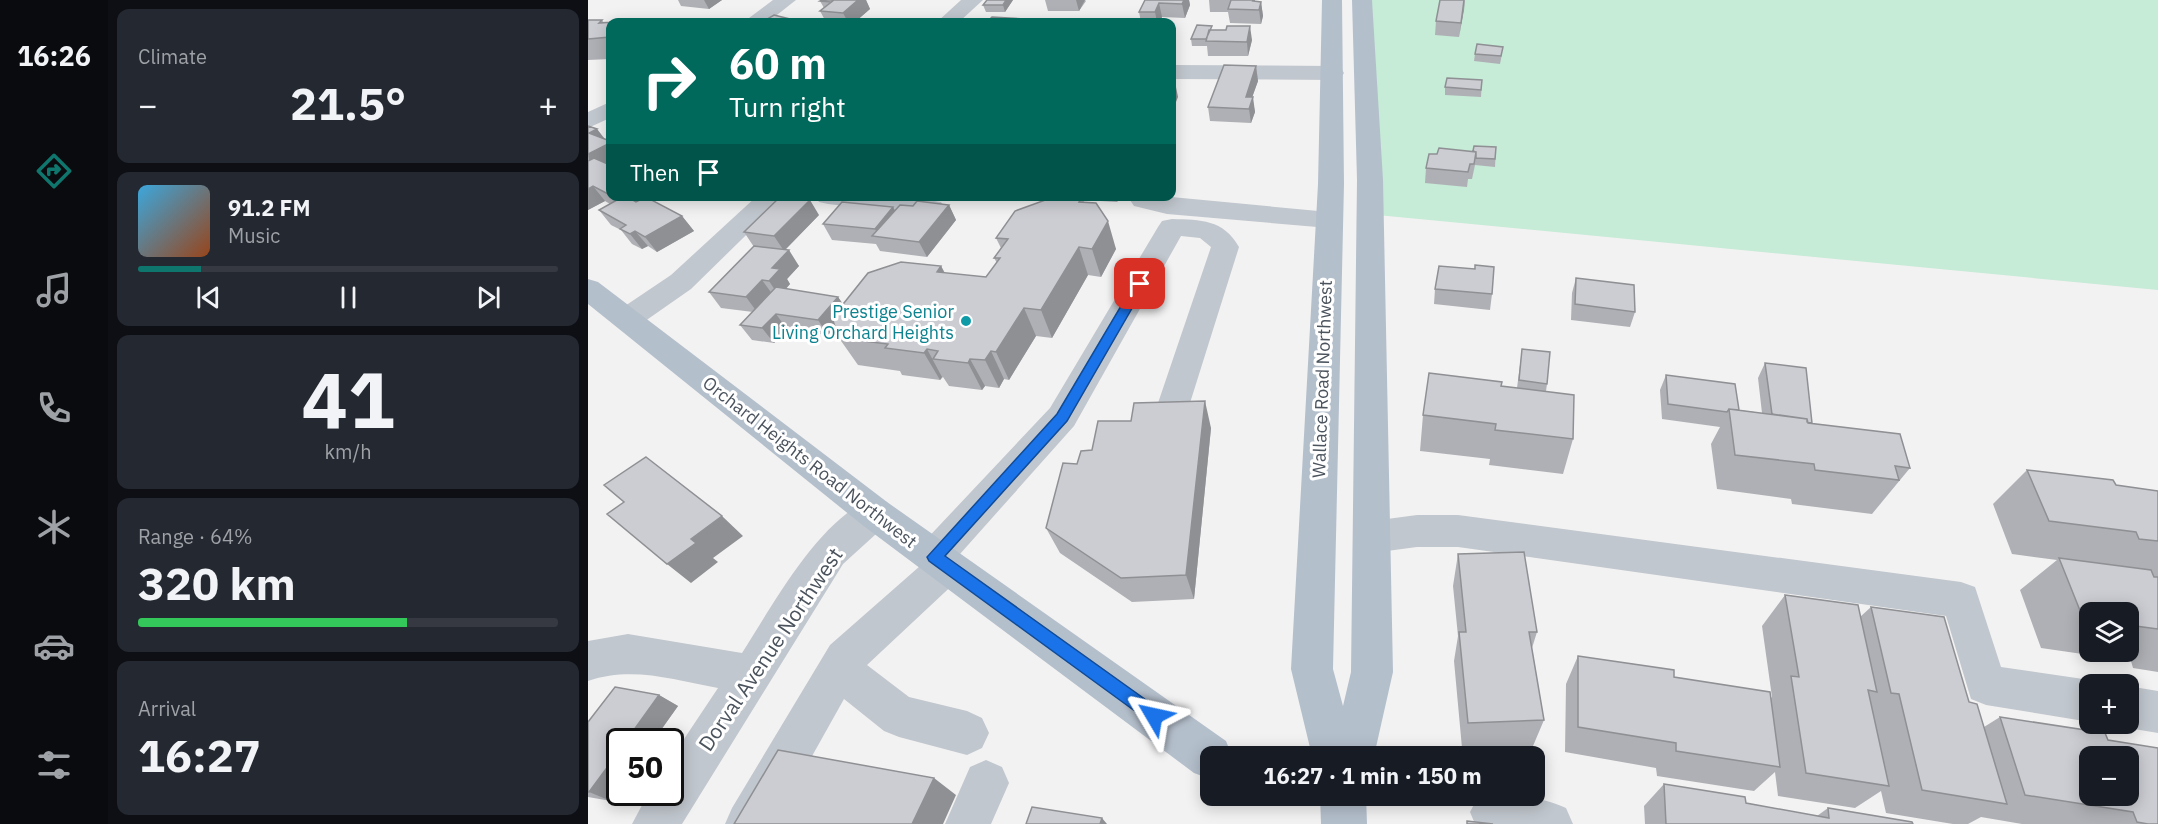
<!DOCTYPE html>
<meta charset="utf-8">
<style>
:root{--surface:#171b24;--page:#242831;--text:#f1f3f6;--muted:#9ea1a6;--line:#363941;--accent:#0f766e}
body{margin:0;font-family:"IBM Plex Sans",sans-serif;background:var(--page);color:var(--text);height:100vh;display:flex;flex-direction:column;font-size:22px;white-space:nowrap}
*{box-sizing:border-box;margin:0}
p{font-size:20px;color:var(--muted)}
.icon{flex:none;width:33px;height:33px;fill:none;stroke:currentColor;stroke-width:2;stroke-linecap:round;stroke-linejoin:round}
.map{position:relative;flex:1;overflow:hidden}
.sheet{display:flex;flex-direction:column;gap:9px;padding:9px;background:#0d0f14;width:480px}
.sheet>*{flex:none}
.guide{position:absolute;left:18px;top:18px;width:570px;height:183px;border-radius:12px;box-shadow:0 3px 15px #0003;background:#00695c;color:#fff;overflow:hidden}
.fabs{position:absolute;left:1491px;top:602px;display:grid;gap:12px}
.fabs a{display:grid;place-items:center;width:60px;height:60px;border-radius:12px;background:var(--surface);box-shadow:0 3px 15px #0003;font-size:30px}
.speed{position:absolute;left:18px;top:728px;display:flex;gap:12px;font-size:30px;font-weight:700;text-align:center}
.speed>*{display:grid;place-content:center;width:78px;height:78px;border-radius:50%;background:var(--surface);box-shadow:0 3px 15px #0003;line-height:1}
.speed .limit{border:3px solid #111;border-radius:9px;background:#fff;color:#111}
.pin{position:absolute;display:grid;place-items:center;width:51px;height:51px;color:#fff;margin:-26px;border-radius:12px;box-shadow:0 3px 9px #0006}
.me{position:absolute;width:66px;margin:-33px;rotate:306deg;stroke-linejoin:round;filter:drop-shadow(0 0 4px #0008)}
.turn{display:flex;align-items:center;gap:21px;height:126px;padding:0 24px;font-size:27px}
.turn .icon{width:78px;height:78px;stroke-width:2.5}
.turn b{display:block;font-size:42px;line-height:51px}
.then{display:flex;align-items:center;height:57px;padding:0 24px;background:#0003;gap:12px;font-size:22px}
.big{font-size:45px;font-weight:800;line-height:1.1}
.sheet .card{flex:1;display:flex;flex-direction:column;justify-content:center;gap:9px;min-width:0;padding:0 21px;border-radius:12px;background:var(--page)}
.sheet .dial{align-items:center;gap:0}
.dial b{font-size:78px;line-height:1}
.song{display:flex;align-items:center;gap:18px}
.cover{width:72px;height:72px;border-radius:9px;background:linear-gradient(135deg,hsl(200 70% 55%),hsl(20 70% 35%))}
.played{height:6px;border-radius:3px;background:linear-gradient(90deg,var(--accent) 15%,var(--line) 15%)}
.keys{display:flex;justify-content:space-around;direction:ltr}
.heat{display:flex;justify-content:space-between;align-items:center;font-size:33px;direction:ltr}
.charge{height:9px;border-radius:4px;background:linear-gradient(90deg,#34c759 64%,var(--line) 0)}
.trip{position:absolute;left:612px;top:746px;width:345px;height:60px;border-radius:12px;background:var(--surface);box-shadow:0 3px 15px #0003;font-weight:800;line-height:60px;text-align:center}
main{display:flex;flex:1;min-height:0}
.dock{display:flex;flex-direction:column;width:108px;justify-content:space-around;align-items:center;background:#090b0e;color:var(--muted)}
.dock .icon{width:42px;height:42px}
.dock .on{color:var(--accent)}
.dock b{font-size:27px;color:var(--text)}
.map>svg:first-child{display:block}
.green{fill:#c6ebd7}
.lines{fill:none;stroke-linecap:round;stroke-linejoin:round}
.minor{fill:#c1c7ce;fill-rule:evenodd}
.major{fill:#b4bfcc;fill-rule:evenodd}
.wall{fill:#afb0b5;fill-rule:evenodd}
.shaded-wall{fill:#8f9094}
.building{fill:#cccdd3;stroke:#8f9094;stroke-width:1.5;fill-rule:evenodd}
.route{fill:#1a73e8;stroke:#114b97;stroke-width:1.5}
.culture-dot{fill:#0f9aa8;stroke:#fff;stroke-width:2}
.labels{text-anchor:middle;dominant-baseline:central;stroke-width:6;stroke-linejoin:round;paint-order:stroke}
.culture-label{font-size:18px;fill:#0d838f;stroke:#fff;text-anchor:end}
.street-label{font-size:18px;fill:#4b535d;stroke:#fff}
.near-street-label{font-size:21px;fill:#4b535d;stroke:#fff}
</style>
<main>
<nav class="dock">
<b>16:26</b>
<svg class="icon on" aria-label="directions" viewBox="0 0 24 24"><path d="M12 3l9 9-9 9-9-9zM9 14v-3h6M13 9l2 2-2 2"/></svg>
<svg class="icon" aria-label="music" viewBox="0 0 24 24"><path d="M9 18V5l10-2v13"/><circle cx="6" cy="18" r="3"/><circle cx="16" cy="16" r="3"/></svg>
<svg class="icon" aria-label="phone" viewBox="0 0 24 24"><path d="M5 4h4l2 5-3 2q2 4 5 5l2-3 5 2v4C11 20 4 13 5 4z"/></svg>
<svg class="icon" aria-label="climate" viewBox="0 0 24 24"><path d="M12 3v18M4 7l16 10M4 17L20 7"/></svg>
<svg class="icon" aria-label="car" viewBox="0 0 24 24"><path d="M5 17H2v-5l4-1 3-4h7l3 4 3 1v5h-3M9 17h6M6 11h13"/><circle cx="7" cy="17" r="2"/><circle cx="17" cy="17" r="2"/></svg>
<svg class="icon" aria-label="filters" viewBox="0 0 24 24"><path d="M4 7h16M4 17h16"/><circle cx="9" cy="7" r="2"/><circle cx="15" cy="17" r="2"/></svg>
</nav>
<section class="sheet">
<div class="card"><p>Climate</p>
<div class="heat"><a>−</a><b class="big">21.5°</b><a>+</a></div>
</div>
<div class="card">
<div class="song"><i class="cover"></i><div><b>91.2 FM</b><p>Music</p></div></div>
<div class="played"></div>
<div class="keys"><svg class="icon" aria-label="previous" viewBox="0 0 24 24"><path d="M18 5L8 12l10 7zM5 5v14"/></svg><svg class="icon" aria-label="pause" viewBox="0 0 24 24"><path d="M8 5v14M16 5v14"/></svg><svg class="icon" aria-label="next" viewBox="0 0 24 24"><path d="M6 5l10 7-10 7zM19 5v14"/></svg></div>
</div>
<div class="card dial"><b>41</b><p>km/h</p></div>
<div class="card"><p>Range · 64%</p><b class="big">320 km</b><div class="charge"></div></div>
<div class="card"><p>Arrival</p><b class="big">16:27</b></div>
</section>
<div class="map">
<svg width="1570" height="824" viewBox="0 0 1570 824">
<rect width="100%" height="100%" fill="#f3f2f2"/>
<!-- green -->
<path class="green" d="M775 0H1570V290L789 215Z"/>
<g class="lines">
<!-- minor -->
<path class="minor" d="M185 0H208L180 22H158L161 18Z
M373 0H395L371 22H349Z
M584 65 745 66 753 68 756 73 753 78 745 80 584 79Z
M22 102V118L0 128V112Z
M169 196H198L103 289 50 326 39 329 28 326 24 319 28 312 83 275Z
M227 196H314L353 202 357 208 353 214 344 216 240 204 231 202Z
M544 196H573L741 212 750 214 754 220 750 226 741 228 579 214 546 206 542 200Z
M584 219C613 220 635 219 651 247L602 403 598 412 586 415 574 412 570 403 623 247 612 238 593 236 486 426 372 554 378 566 372 578 279 665 321 697 379 711 394 718 401 733 394 748 379 755 311 737 296 731 256 699 186 824H137L144 808 242 645 332 566 327 557 333 545 462 408 570 227 574 221Z
M286 498 299 502 304 513 299 524 255 564 94 824H44L61 792H82V760L130 688C85 680 45 666 0 681V641L40 634 154 653C185 605 232 517 286 498Z
M829 515H870L1373 582 1387 587 1413 667 1502 680 1511 684H1502V722L1398 705 1383 699 1358 616 870 547H829L784 553 771 548 765 537 771 526 784 521Z
M1540 686 1570 691V733L1540 728 1528 723H1540Z
M398 760 414 767 421 783 403 824H357L382 767Z
M891 795C922 795 949 795 978 808L985 824H887L882 812Z"/>
<!-- major -->
<path class="major" d="M734 0H754L756 184 745 669 755 706 763 672 769 180 764 0H784L795 180 805 672 786 756H724L703 669 730 184Z
M0 279 10 282 299 502 638 741 644 756H622V779L606 773 273 524 0 304Z
M732 795H778L779 824H733Z"/>
</g>
<!-- wall -->
<path class="wall" d="M90 0H134L121 9 93 6Z
M234 0H278L282 9 267 22H238L232 11 236 8 232 1Z
M399 0H425L417 12H398L395 5Z
M457 0H497L498 1 491 11H460Z
M557 0H601L602 5 597 18 574 17 572 22H553L551 12Z
M621 0H667V2H673L675 16 673 24 642 23 640 12H622Z
M877 0 871 37 847 35 848 21Z
M0 20H14L16 23 40 21V22H22V59L0 60Z
M624 30 664 40 660 56H620L619 46H604L603 39Z
M887 54H914L912 64 886 61Z
M668 66 670 81 664 97 667 112 663 123 622 121 620 107Z
M894 80 893 97 857 95V87Z
M9 129 17 139 22 141V164H21L22 165V196H66L62 199 94 216 106 231 69 252 60 246 54 249 44 244 33 230 23 225 11 210 22 204 17 201 0 210Z
M908 147 907 167 887 165 884 179H880L879 187 837 183 838 168 849 154 885 151Z
M495 196H532L529 202 496 200Z
M494 197 496 202 528 249 513 277 500 275 464 338 448 336 421 380 416 379 411 388 397 386 394 390 361 386 355 377 352 380 314 375 312 371 270 365 251 338 247 327 240 335 199 329 186 343 164 340 152 325 165 312 133 308 121 292 166 247 156 232 231 215 197 250 211 266 199 279 202 284 198 289 250 297 255 304 353 266 357 273 398 277 409 263 406 258 413 248 408 238 475 200Z
M361 205 368 220 339 257 292 251 288 244 244 240 235 224 325 206Z
M988 278 1047 312 1042 327 983 320 984 293Z
M847 289 904 294 902 310 846 304Z
M934 349 959 384 958 391 985 439 975 474 901 465 902 459 832 451 835 415 913 386 929 388Z
M1177 363 1224 423H1223L1322 468 1284 514 1204 504 1203 499 1129 489 1123 444 1132 427 1074 419 1072 390 1078 375 1151 410 1174 413 1170 378Z
M623 428 606 599 544 602 472 553 458 528 489 464 504 450Z
M1439 470 1528 485 1570 491V672L1545 668 1543 661 1453 648 1432 590 1469 560 1424 554 1405 504ZM1502 612H1540V651H1502Z
M870 554 949 632 944 648 956 720 945 746 874 748 866 661 870 636 865 586Z
M1197 595 1272 617 1283 607 1381 702 1396 727 1412 717 1520 740 1570 824H1434L1393 817 1380 824H1365L1298 813 1293 791 1267 808 1190 796 1187 772 1166 791 1069 776 1068 768 977 752 978 684 990 656 1183 698 1184 697 1174 626Z
M71 695 90 706 23 801 0 797V722Z
M1076 784 1158 803 1229 816 1240 808 1325 824H1057L1056 806Z"/>
<!-- shaded-wall -->
<path class="shaded-wall" d="M116 0H134L121 9Z
M270 0H278L282 9 267 22H260L255 13Z
M418 0H425L417 12 415 5Z
M488 0H497L491 11Z
M596 0H601L602 5 597 18 594 4Z
M877 0 876 10 871 37 873 23Z
M673 2 675 16 673 24 671 10Z
M571 3 574 17 572 22H569L567 12Z
M202 19 204 22H196Z
M584 23 587 37 584 45Z
M662 26 664 40 660 56 659 42Z
M668 66 670 81 660 109 658 97Z
M587 82 590 97 584 112V91Z
M665 97 667 112 663 123 661 109Z
M9 129 20 144 22 143V164L1 176 0 154 1 133Z
M5 186 17 201 0 210V189Z
M26 196H66L38 212Z
M528 196H532L529 202Z
M222 200 231 215 196 251 186 236Z
M361 205 368 220 339 257 331 242Z
M305 207 313 222 291 237 287 229Z
M94 216 106 231 69 252 57 237Z
M520 221 528 249 513 277 504 249Z
M47 231 60 246 54 249 42 234Z
M491 247 500 275 464 338 453 310Z
M201 250 211 266 199 279 202 284 191 296 181 281 184 268Z
M353 266 367 294 349 272Z
M174 280 185 295 169 312 158 297Z
M250 297 260 312 240 335 230 320Z
M436 308 448 336 421 380 408 352Z
M188 314 199 329 186 343 174 328Z
M339 349 354 377 352 380 336 353Z
M403 351 416 379 411 388 397 360Z
M382 359 397 386 394 390 380 363Z
M617 401 623 428 606 599 598 575Z
M134 516 155 536 125 558 130 562 103 583 79 564 103 539Z
M71 695 90 706 65 741H38Z
M32 750V789L23 801 1 792Z
M346 778 368 795 355 824H324Z
M514 818 519 824H512Z"/>
<!-- building -->
<path class="building" d="M234 0H246L243 2 232 1Z
M246 0H270L255 13 232 11Z
M399 0H418L415 5H395Z
M557 0H596L594 4 571 3 567 12H551Z
M643 0H666L665 1 673 2 671 10 640 9Z
M852 0H876L873 23 848 21Z
M186 15 202 19 196 22H174Z
M404 17 436 19 433 22H399Z
M0 20H14L11 23 40 21 38 22H22V37L0 39Z
M609 25 624 26 618 39H603Z
M639 26H662L659 42 618 41 621 30H638Z
M889 44 915 47 913 56 887 54Z
M636 65 668 66 658 97H665L661 109 620 107Z
M859 78 894 80 893 90 857 87Z
M584 82H587L584 91Z
M0 126 9 129 1 133 22 141V143L0 154Z
M886 146 908 147 907 159 888 158V152L885 151Z
M851 148 888 152 886 164H882L880 172 838 168 841 154H849Z
M6 158 22 165V195L5 186 0 189V161Z
M36 196H38L48 202 58 197 94 216 57 237 47 231 42 234 32 229 38 225 11 210Z
M193 196 222 200 186 236 156 232Z
M477 196 494 197 491 202 508 203 520 221 504 249 491 247 453 310 436 308 408 352 403 351 397 360 382 359 380 363 345 359 350 351 339 349 336 353 297 348 300 344 251 338 244 318 280 273 313 262 353 266 349 272 398 277 412 258H406L420 239 408 238 427 211 460 199 475 200Z
M329 201 361 205 331 242 284 236 312 205 325 206Z
M254 202 305 207 287 229 235 224Z
M166 246 201 250 184 268 192 269 181 281 174 280 158 297 121 292Z
M887 265 906 267 904 294 847 289 851 266 887 269Z
M988 278 1046 285 1047 312 987 304Z
M188 287 250 297 230 320 188 314 174 328 152 325Z
M934 349 962 352 959 384 931 380Z
M1177 363 1218 368 1224 423 1219 422V419L1184 414Z
M841 373 914 382 913 386 986 395 985 439 907 430 908 424 835 415Z
M1078 375 1147 384 1151 410 1141 409 1139 412 1080 404Z
M617 401 598 575 533 578 458 528 475 463 489 464 493 451 504 450 510 421H543L546 403Z
M1141 409 1219 419 1220 423 1312 434 1322 468 1307 466 1311 480 1227 470 1226 464 1147 455Z
M58 457 134 516 103 539 108 543 79 564 19 514 36 502 16 485Z
M1439 470 1525 480 1528 485 1570 491V541L1551 539 1548 532 1461 521Z
M936 552 949 632H941L956 720 880 723 871 632H878L870 554Z
M1471 558 1563 570 1566 577H1570V629L1540 625V612H1502V619L1495 618Z
M1197 595 1270 605 1289 692 1280 690 1301 786 1218 773 1203 676 1211 677Z
M1283 607 1356 617 1381 702 1389 704 1419 804 1334 790 1311 694 1303 693Z
M990 656 1086 670V677L1182 692 1192 767 1088 751V743L990 727Z
M27 687 71 695 38 741H32V750L1 792H0V722Z
M1412 717 1517 733 1520 740 1570 748V824H1560L1549 822 1545 812 1437 795ZM1502 756H1540V795H1502Z
M190 750 346 778 324 824H146Z
M1076 784 1157 797 1158 803 1241 818 1240 808 1324 822 1325 824H1078Z
M444 807 514 818 512 824H438Z
M879 821 905 824H879Z"/>
<!-- route -->
<path class="route" d="M552 280 558 284 479 421 357 556 572 710 575 716 572 722 566 725 341 561 339 557 469 414 546 284Z"/>
<!-- markers -->
<circle class="culture-dot" cx="378" cy="321" r="6"/>
<g class="labels">
<!-- culture labels -->
<g class="culture-label">
<text x="366" y="311">Prestige Senior<tspan x="366" dy="21">Living Orchard Heights</tspan></text>
</g>
<!-- street labels -->
<g class="street-label">
<text transform="translate(734 379) rotate(-88)">Wallace Road Northwest</text>
<text transform="translate(222 462) rotate(38)">Orchard Heights Road Northwest</text>
</g>
<!-- near-street labels -->
<g class="near-street-label">
<text transform="translate(182 649) rotate(-56)">Dorval Avenue Northwest</text>
</g>
</g>
</svg>
<div class="fabs">
<a><svg class="icon" aria-label="layers" viewBox="0 0 24 24"><path d="M12 4l9 5-9 5-9-5zM3 14l9 5 9-5"/></svg></a>
<a>+</a>
<a>−</a>
</div>
<div class="speed"><div class="limit">50</div></div>
<div class="pin" style="left:552px;top:284px;background:#d93025"><svg class="icon" aria-label="arrive" viewBox="0 0 24 24"><path d="M6 21V4h12l-3 4 3 4H6"/></svg></div>
<svg class="me" style="left:566px;top:716px" viewBox="-20 -20 40 40"><path d="M0-17L14 15 0 8-14 15z" fill="#1a73e8" stroke="#fff" stroke-width="4"/></svg>
<div class="trip">16:27 · 1 min · 150 m</div>
<div class="guide">
<div class="turn"><svg class="icon" aria-label="right" viewBox="0 0 24 24"><path d="M7 20v-9h11M14 6l5 5-5 5"/></svg><div><b>60 m</b>Turn right</div></div>
<div class="then">Then<svg class="icon" aria-label="arrive" viewBox="0 0 24 24"><path d="M6 21V4h12l-3 4 3 4H6"/></svg></div>
</div>
</div>
</main>
